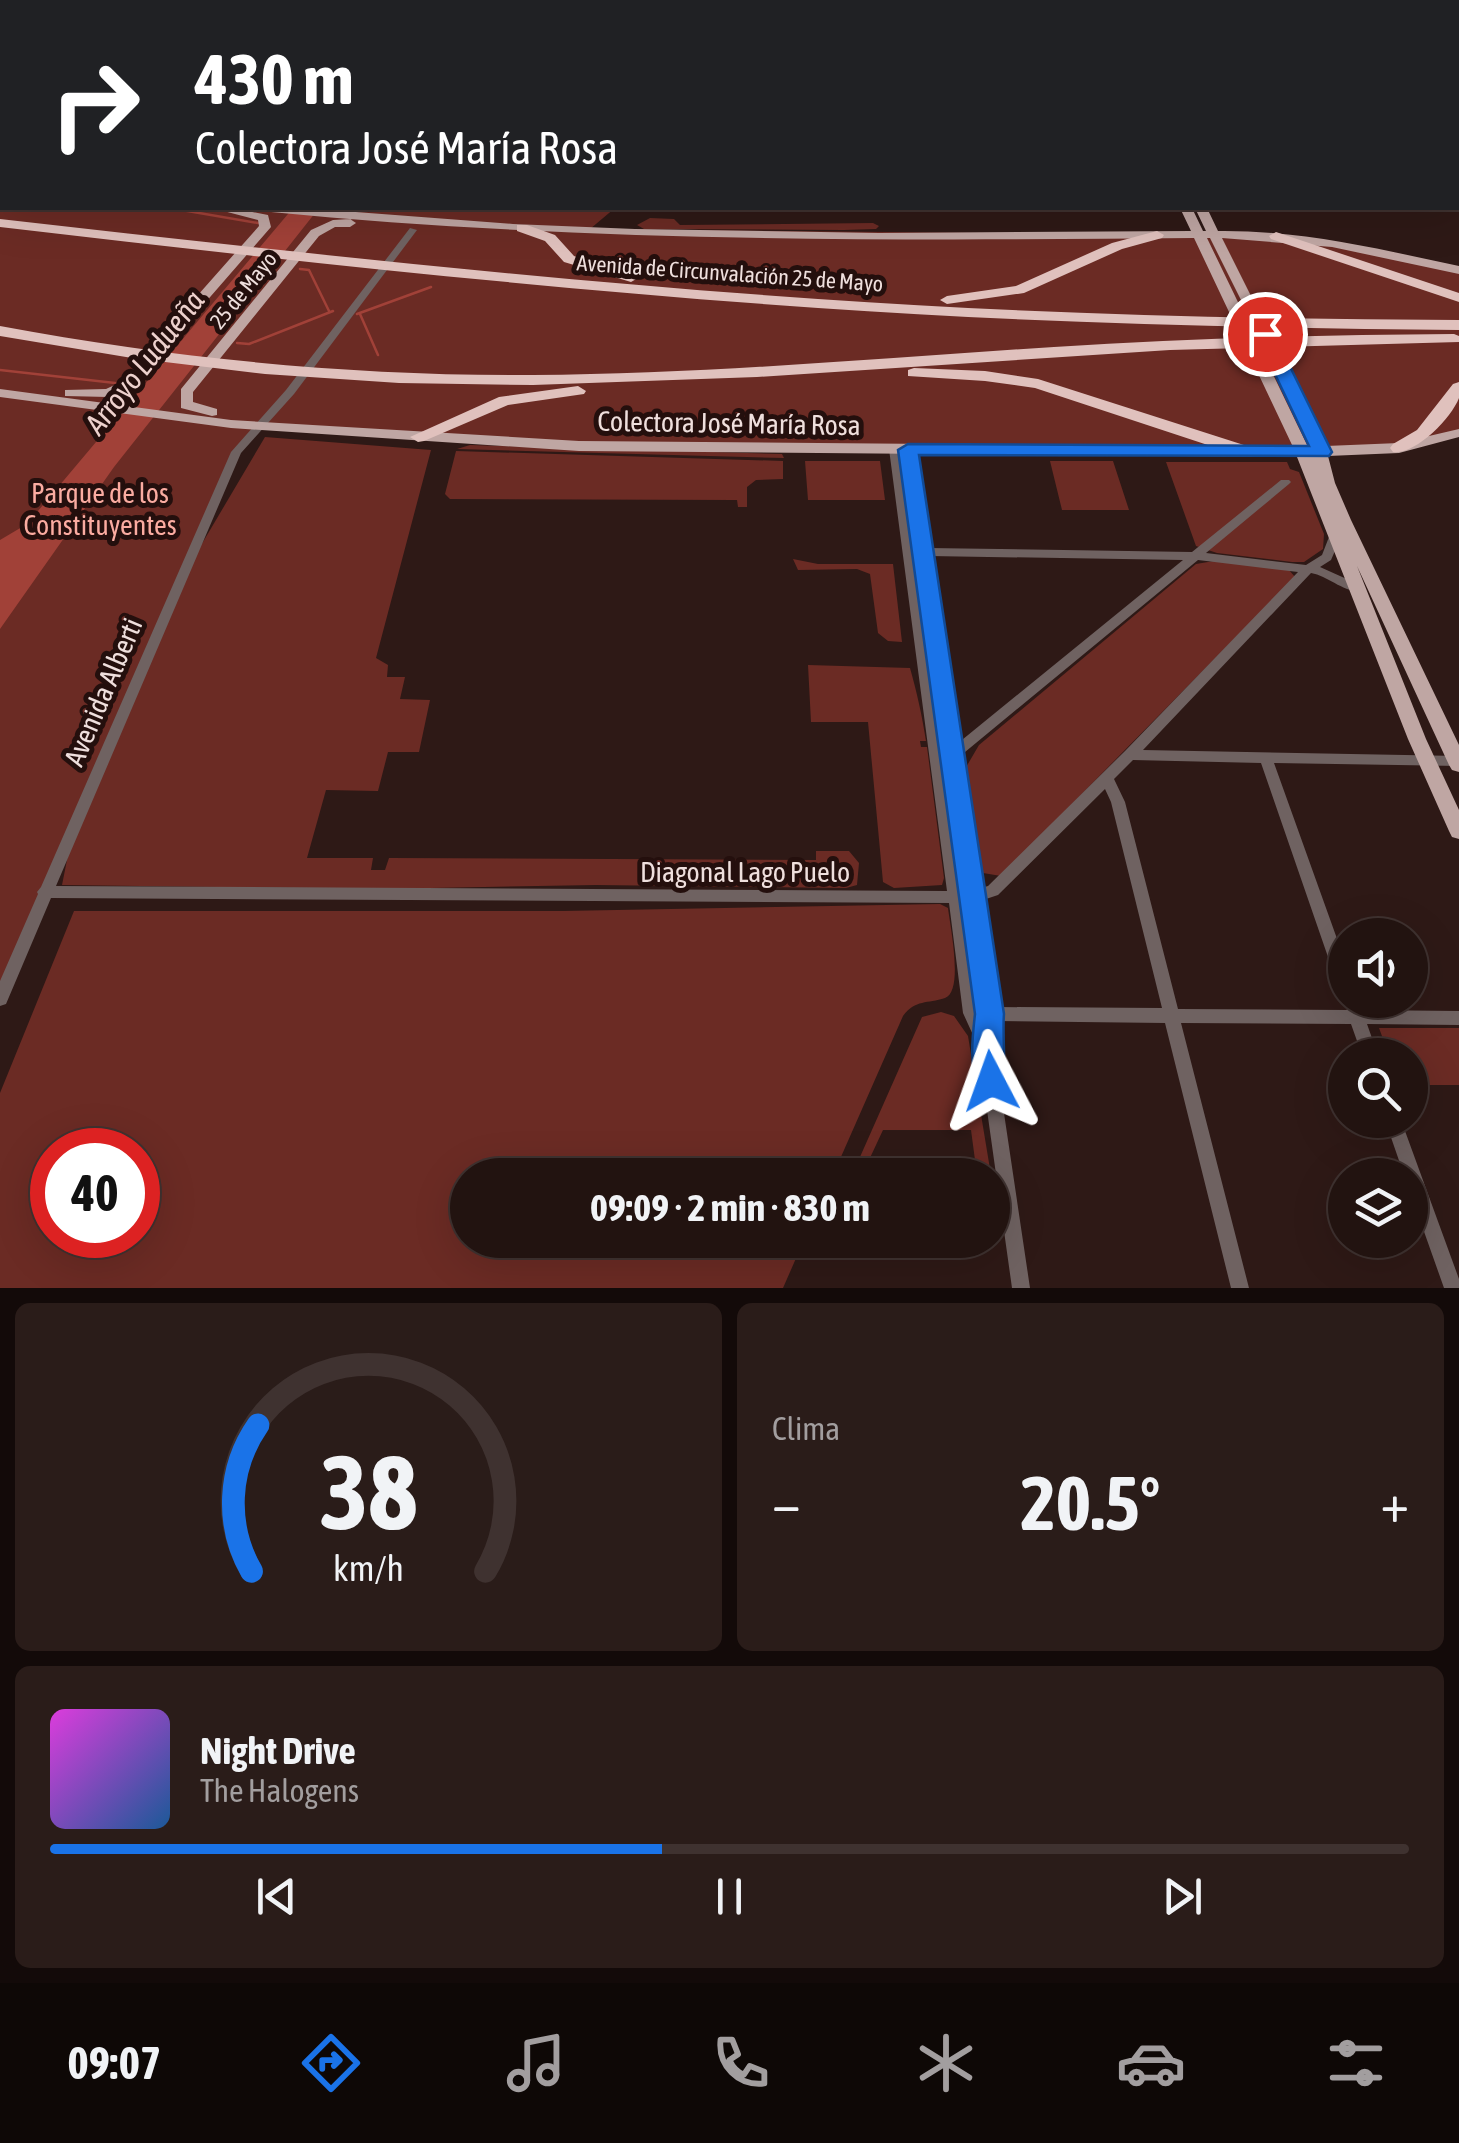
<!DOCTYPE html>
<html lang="es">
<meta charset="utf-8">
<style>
:root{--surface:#221310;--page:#2a1c19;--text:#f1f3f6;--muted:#a29e9f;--line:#3f3230;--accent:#1a73e8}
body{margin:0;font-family:"Asap Condensed",sans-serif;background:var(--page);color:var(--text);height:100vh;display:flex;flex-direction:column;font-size:38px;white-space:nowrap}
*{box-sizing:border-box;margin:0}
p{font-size:32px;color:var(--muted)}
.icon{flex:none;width:55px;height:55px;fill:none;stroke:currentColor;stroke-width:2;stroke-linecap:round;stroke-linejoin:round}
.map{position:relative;height:1288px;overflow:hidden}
.panel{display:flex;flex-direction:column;gap:15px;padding:15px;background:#130a09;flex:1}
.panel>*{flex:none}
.hud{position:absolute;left:0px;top:0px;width:1460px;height:210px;box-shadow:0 10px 40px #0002,0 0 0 2px var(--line);background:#202124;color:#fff;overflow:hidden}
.buttons{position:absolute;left:1328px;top:918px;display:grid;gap:20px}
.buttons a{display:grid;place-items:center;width:100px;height:100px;border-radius:50%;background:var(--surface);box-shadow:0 10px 40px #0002,0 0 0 2px var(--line);font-size:50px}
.speed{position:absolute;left:30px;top:1128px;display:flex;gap:20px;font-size:50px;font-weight:700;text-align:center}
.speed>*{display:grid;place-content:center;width:130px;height:130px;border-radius:50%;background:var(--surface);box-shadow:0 10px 40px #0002,0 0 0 2px var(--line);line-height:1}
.speed .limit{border:15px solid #d22;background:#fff;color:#111}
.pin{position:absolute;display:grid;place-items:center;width:85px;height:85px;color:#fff;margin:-42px;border:5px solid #fff;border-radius:50%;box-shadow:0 2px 10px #0007}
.me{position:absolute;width:110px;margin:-55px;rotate:356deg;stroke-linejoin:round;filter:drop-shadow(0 0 8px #0008)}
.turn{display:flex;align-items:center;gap:35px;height:210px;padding:0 30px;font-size:45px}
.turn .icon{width:130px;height:130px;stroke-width:2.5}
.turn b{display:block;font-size:70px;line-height:85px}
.big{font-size:75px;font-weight:700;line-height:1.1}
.panel .card{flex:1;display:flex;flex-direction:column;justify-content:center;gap:15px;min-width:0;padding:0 35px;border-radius:15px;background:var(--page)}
.panel .dial{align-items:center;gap:0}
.dial svg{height:260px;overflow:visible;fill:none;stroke:var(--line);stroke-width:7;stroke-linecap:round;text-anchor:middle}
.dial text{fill:var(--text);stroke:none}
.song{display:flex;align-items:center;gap:30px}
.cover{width:120px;height:120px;border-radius:15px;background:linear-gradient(135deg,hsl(300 70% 55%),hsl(210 70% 35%))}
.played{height:10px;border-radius:5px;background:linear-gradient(90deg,var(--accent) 45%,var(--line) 45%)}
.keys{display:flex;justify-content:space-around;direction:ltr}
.heat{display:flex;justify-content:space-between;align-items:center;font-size:55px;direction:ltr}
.panel .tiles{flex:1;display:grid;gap:15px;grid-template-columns:1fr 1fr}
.card:last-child{grid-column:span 2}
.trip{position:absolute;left:450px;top:1158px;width:560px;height:100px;border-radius:50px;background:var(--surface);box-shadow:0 10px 40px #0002,0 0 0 2px var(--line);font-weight:700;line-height:100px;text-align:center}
.menu{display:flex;height:160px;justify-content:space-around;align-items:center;background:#0e0806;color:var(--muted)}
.menu .icon{width:70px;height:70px}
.menu .selected{color:var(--accent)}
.menu b{font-size:45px;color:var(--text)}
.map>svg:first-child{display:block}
.green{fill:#6b2b24;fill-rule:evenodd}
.water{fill:#a14138}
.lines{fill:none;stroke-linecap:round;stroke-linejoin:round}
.stream{stroke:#a14138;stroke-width:2.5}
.minor{fill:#6f6261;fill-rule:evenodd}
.major{fill:#bfa6a3;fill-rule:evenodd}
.highway{fill:#e0c1bd;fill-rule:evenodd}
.route{fill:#1a73e8;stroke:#114b97;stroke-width:2.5}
.labels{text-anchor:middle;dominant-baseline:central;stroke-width:10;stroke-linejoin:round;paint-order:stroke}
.far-street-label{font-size:22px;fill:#efdfdd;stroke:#240f0d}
.street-label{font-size:28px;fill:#efdfdd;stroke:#240f0d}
.park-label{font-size:28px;fill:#fbaca1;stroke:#240f0d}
.water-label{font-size:30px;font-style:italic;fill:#edd1cd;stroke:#240f0d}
</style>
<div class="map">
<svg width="1459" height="1288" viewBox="0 0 1459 1288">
<rect width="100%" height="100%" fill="#2e1916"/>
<!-- green -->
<path class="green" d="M0 0H1086L1087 2H2L0 94Z
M0 170 2 208H615L590 229 1276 236 1459 270V433L1399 448 580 446 262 424 241 444 0 999Z
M650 218 674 219 680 225 873 223 879 226 876 229 844 230 644 229 637 225Z
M265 437 431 450 376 658 388 665 387 677H405L400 699 430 700 419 752H388L378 791 326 790 307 858H373L371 870H385L389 858 816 860V851H849L859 863 857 885 846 888 596 885 379 889 62 885 69 850 200 547Z
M470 445 782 454 784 458 457 449Z
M456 451 783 461V479L756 480 747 487V507H738L737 500 450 499 445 494Z
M805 461H880L885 500H808Z
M1050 461H1113L1129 510H1062Z
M1166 462H1287L1290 469 1299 472 1324 534 1323 549 1304 562H1292L1217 553 1196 546Z
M793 559 818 564H893L902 642 888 641 878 633 870 574 857 569 798 570Z
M1214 561 1289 570 1295 577 1001 876 983 873 965 769 979 745 1196 564Z
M808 665 910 668C917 693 922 715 926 741H920L921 747H927L944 878 942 885 894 888 883 882 868 722H811Z
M940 904 948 908C950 925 964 992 945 998 927 1004 916 999 903 1016L833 1175H468V1240H804L783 1288H0V1093L74 911H563ZM52 1150H138V1235H52Z
M941 1012 954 1016 968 1036 991 1175H977L971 1130H883L862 1175H852L922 1017Z
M1379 1028H1459V1085H1410V1055H1389Z"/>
<!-- water -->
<path class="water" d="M293 208H319L114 467 0 629V540L27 524Z"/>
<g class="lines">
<!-- stream -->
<path class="stream" d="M170 208 258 223
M300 269 309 270 329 311
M357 314 431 287
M360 314 378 355
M237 343 249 344 333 311
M0 370 115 383"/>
<!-- minor -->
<path class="minor" d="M1375 0H1382L1383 2H1377Z
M1434 0H1441L1443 2H1436Z
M1458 14H1459V20H1458Z
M1458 87H1459V93H1458Z
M410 228 417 230 294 394 241 453 56 886 947 891 889 449 890 447 894 446 899 449 913 549 916 548 903 449 908 446 913 449 928 548 1192 552 1281 480H1289L1291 482 1289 484 1206 553 1306 565 1322 555 1329 537 1335 533 1341 537 1331 560 1320 567 1360 585 1362 588 1360 591C1343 592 1328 576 1311 573L1143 750 1459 756V766L1274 763 1345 961V990L1339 988 1337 983 1261 763 1133 760 1114 779 1125 802 1178 1009 1347 1010 1343 1000 1345 996V1000H1359L1362 1010 1459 1011V1025L1367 1024 1378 1055H1362L1351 1024 1181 1023 1249 1288H1231L1165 1023 996 1021 994 1046 1030 1288H1012L978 1046 963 1013 949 903 51 898 6 1004 0 1006V981L38 894 37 892 41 887 231 452 286 390ZM914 556H917L944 750 942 751ZM929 556 1183 560 957 744ZM1198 560 1298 572 1125 751 988 886 978 889 959 757ZM943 760H946L964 891H962ZM1105 789 1111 802 1162 1008 996 1007 980 901 998 895ZM963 903H966L980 1008H978Z
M1385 1120H1401L1459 1279V1288H1444L1410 1192V1175H1404Z"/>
<!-- major -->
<path class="major" d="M1092 0H1102L1103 2H1094Z
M0 167H2V173H0Z
M212 208H232L268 215 271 227 131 388 108 397 65 396V390L106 389 121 382 259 226 258 220Z
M265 208H303L513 224 635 229 879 233 1191 231 1180 208H1192L1203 231H1206L1195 208H1207L1218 231C1300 230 1379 249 1459 266V274L1332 247 1222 238 1326 446 1399 443 1459 429V437L1399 453 1328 456 1335 483 1351 520 1459 745V772L1452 770 1449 765 1357 566 1426 739 1459 810V839L1452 837 1449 831 1408 739 1297 457 579 451 231 428 0 397V389L231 420 579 441 1293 447 1194 238C885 241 579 242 271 212ZM1207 238H1210L1310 438 1312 447H1308Z
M333 220 350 219 356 223 350 227H335L319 236 193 392V402L217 409V415L212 416 181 408V389L311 230Z"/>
<!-- highway -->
<path class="highway" d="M0 219C272 250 545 280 818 299 1032 314 1245 319 1459 320V330C1245 328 1032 323 818 308 545 289 272 259 0 227Z
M517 225H527L555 235 574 256 638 278 631 282 564 262 545 241 517 231Z
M1157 231 1164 235 1162 238 1122 249 1024 293 947 304 940 300 947 296 1016 286 1112 243Z
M1276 232 1459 293V302L1271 239 1269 236Z
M0 326C176 359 354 376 533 375 707 374 880 358 1054 347 1187 338 1320 335 1454 334L1459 336V342L1170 350 757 377 533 385 399 383 265 374 132 358 0 336Z
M914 368 985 371 1038 379 1247 446 1250 450 1241 455 1235 454 1035 388 985 381 908 376V370Z
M1459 382C1459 383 1459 397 1459 398 1451 419 1415 455 1393 452L1390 448 1393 444 1417 430 1453 384Z
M578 386 586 391 584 394 508 405 424 441 418 442 410 437 499 397Z"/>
</g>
<!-- route -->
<path class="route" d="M1265 329 1274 334 1332 452 1329 456 919 455 1004 1014C1002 1034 1007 1078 1002 1091L991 1095 980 1091C969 1066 972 1040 975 1014L898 450 908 444 1309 446 1256 334Z"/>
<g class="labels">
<!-- far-street labels -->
<g class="far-street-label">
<text transform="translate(730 273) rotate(4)">Avenida de Circunvalación 25 de Mayo</text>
<text transform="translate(243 290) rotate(-51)">25 de Mayo</text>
</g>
<!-- street labels -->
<g class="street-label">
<text transform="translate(729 423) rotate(1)">Colectora José María Rosa</text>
<text transform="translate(103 692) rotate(-67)">Avenida Alberti</text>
<text x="745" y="872">Diagonal Lago Puelo</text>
</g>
<!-- park labels -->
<g class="park-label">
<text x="100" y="493">Parque de los<tspan x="100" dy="32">Constituyentes</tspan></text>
</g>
<!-- water labels -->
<g class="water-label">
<text transform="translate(144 362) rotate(-52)">Arroyo Ludueña</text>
</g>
</g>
</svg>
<div class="buttons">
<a><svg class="icon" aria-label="sound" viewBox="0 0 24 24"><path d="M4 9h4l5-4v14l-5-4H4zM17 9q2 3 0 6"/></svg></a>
<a><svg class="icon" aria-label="search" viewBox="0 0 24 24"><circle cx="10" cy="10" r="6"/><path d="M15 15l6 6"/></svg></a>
<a><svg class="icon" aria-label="layers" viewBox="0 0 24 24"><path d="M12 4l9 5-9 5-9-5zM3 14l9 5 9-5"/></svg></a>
</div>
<div class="speed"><div class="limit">40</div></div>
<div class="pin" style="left:1265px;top:334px;background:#d93025"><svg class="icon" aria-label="arrive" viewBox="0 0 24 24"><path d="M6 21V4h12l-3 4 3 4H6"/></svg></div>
<svg class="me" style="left:991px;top:1081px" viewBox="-20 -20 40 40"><path d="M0-17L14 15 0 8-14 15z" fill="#1a73e8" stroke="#fff" stroke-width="4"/></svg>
<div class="trip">09:09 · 2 min · 830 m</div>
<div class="hud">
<div class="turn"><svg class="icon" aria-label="right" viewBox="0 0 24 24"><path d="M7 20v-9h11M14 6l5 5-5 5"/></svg><div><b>430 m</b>Colectora José María Rosa</div></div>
</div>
</div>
<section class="panel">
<div class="tiles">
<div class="card dial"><svg viewBox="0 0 100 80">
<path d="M14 69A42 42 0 1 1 86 69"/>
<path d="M14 69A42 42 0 0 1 16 24" stroke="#1a73e8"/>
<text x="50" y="56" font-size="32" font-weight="700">38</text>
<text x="50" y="72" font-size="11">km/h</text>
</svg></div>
<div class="card"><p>Clima</p>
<div class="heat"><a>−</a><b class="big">20.5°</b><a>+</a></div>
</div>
<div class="card">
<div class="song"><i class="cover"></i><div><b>Night Drive</b><p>The Halogens</p></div></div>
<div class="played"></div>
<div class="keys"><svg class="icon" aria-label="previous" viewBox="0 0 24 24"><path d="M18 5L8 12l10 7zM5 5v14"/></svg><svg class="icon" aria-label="pause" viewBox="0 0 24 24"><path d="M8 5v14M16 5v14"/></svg><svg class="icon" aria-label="next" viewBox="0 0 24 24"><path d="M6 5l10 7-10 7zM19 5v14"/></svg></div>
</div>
</div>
</section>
<nav class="menu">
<b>09:07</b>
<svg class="icon selected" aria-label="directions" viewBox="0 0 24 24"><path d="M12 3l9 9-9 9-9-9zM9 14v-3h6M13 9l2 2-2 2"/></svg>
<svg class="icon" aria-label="music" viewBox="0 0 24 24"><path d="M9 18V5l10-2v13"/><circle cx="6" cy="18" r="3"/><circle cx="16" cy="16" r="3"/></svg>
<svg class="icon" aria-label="phone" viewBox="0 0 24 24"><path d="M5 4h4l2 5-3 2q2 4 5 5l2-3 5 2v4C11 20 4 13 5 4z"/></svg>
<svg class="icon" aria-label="climate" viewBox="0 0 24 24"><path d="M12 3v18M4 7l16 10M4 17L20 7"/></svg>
<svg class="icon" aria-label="car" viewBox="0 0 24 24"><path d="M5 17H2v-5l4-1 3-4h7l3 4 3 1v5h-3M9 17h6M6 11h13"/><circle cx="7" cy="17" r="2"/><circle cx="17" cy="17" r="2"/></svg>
<svg class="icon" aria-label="filters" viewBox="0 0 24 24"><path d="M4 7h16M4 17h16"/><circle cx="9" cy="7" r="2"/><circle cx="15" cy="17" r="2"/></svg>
</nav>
